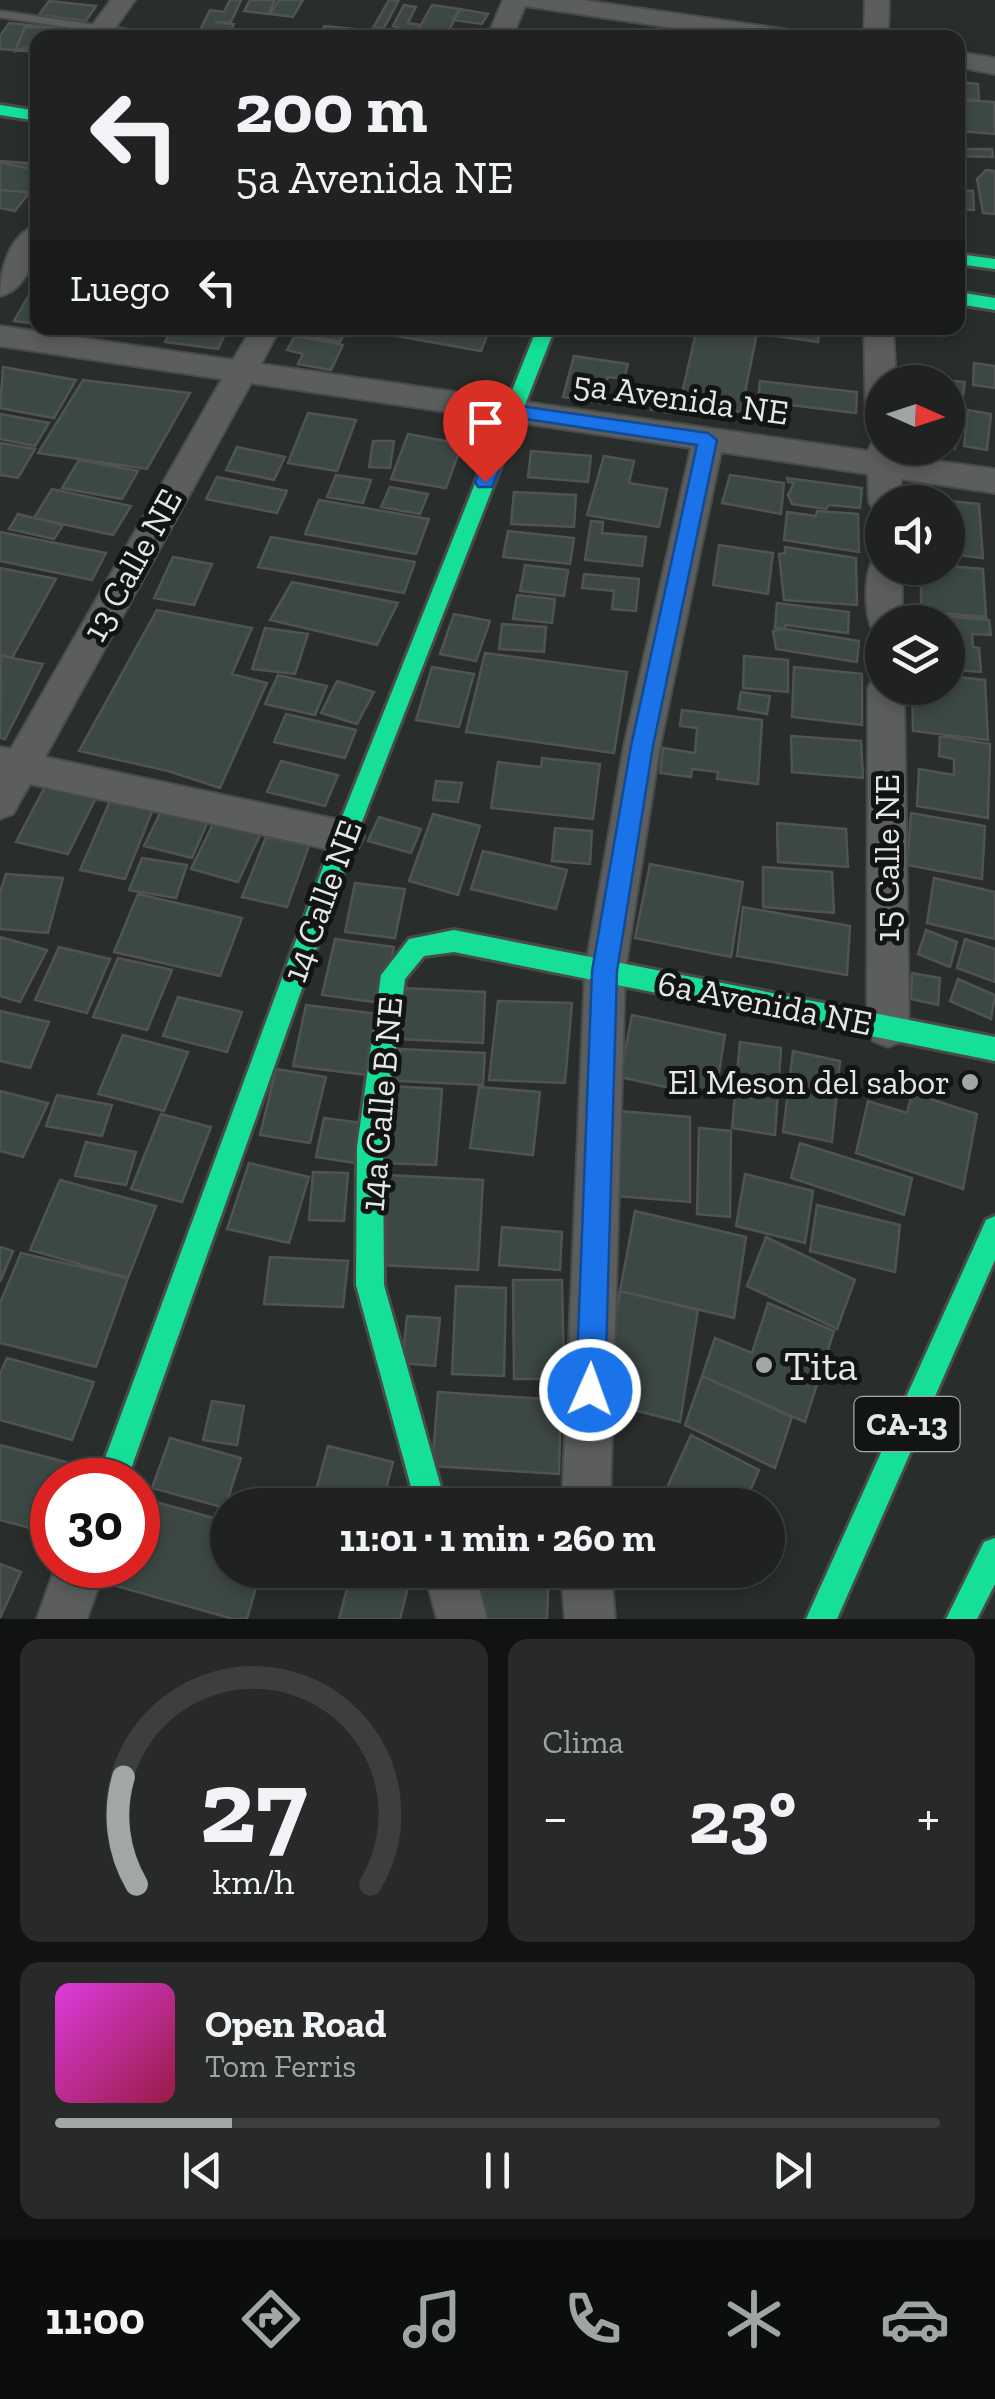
<!DOCTYPE html>
<html lang="es">
<meta charset="utf-8">
<style>
:root{--surface:#1f2220;--page:#272a29;--text:#f1f3f6;--muted:#a1a4a5;--line:#3c3f3e;--accent:#a2a6a4}
body{margin:0;font-family:"Zilla Slab",serif;background:var(--page);color:var(--text);height:100vh;display:flex;flex-direction:column;font-size:38px;white-space:nowrap}
*{box-sizing:border-box;margin:0}
p{font-size:32px;color:var(--muted)}
.icon{flex:none;width:55px;height:55px;fill:none;stroke:currentColor;stroke-width:2;stroke-linecap:round;stroke-linejoin:round}
.map{position:relative;height:1619px;overflow:hidden}
.drawer{display:flex;flex-direction:column;gap:20px;padding:20px;background:#111312;flex:1}
.drawer>*{flex:none}
.top-card{position:absolute;left:30px;top:30px;width:935px;height:305px;border-radius:20px;box-shadow:0 5px 15px #0003,0 0 0 2px var(--line);background:#1f2220;color:var(--text);overflow:hidden}
.needle{width:65px;rotate:93deg}
.fabs{position:absolute;left:865px;top:365px;display:grid;gap:20px}
.fabs a{display:grid;place-items:center;width:100px;height:100px;border-radius:50%;background:var(--surface);box-shadow:0 5px 15px #0003,0 0 0 2px var(--line);font-size:50px}
.speed{position:absolute;left:30px;top:1458px;display:flex;gap:20px;font-size:50px;font-weight:700;text-align:center}
.speed>*{display:grid;place-content:center;width:130px;height:130px;border-radius:50%;background:var(--surface);box-shadow:0 5px 15px #0003,0 0 0 2px var(--line);line-height:1}
.speed .limit{border:15px solid #d22;background:#fff;color:#111}
.pin{position:absolute;display:grid;place-items:center;width:85px;height:85px;color:#fff;margin:-102px -42px;border-radius:50% 50% 50% 0;rotate:-45deg;box-shadow:0 0 10px #0007}
.pin .icon{rotate:45deg}
.me{position:absolute;width:110px;margin:-55px;rotate:2deg;stroke-linejoin:round;filter:drop-shadow(0 0 8px #0008)}
.turn{display:flex;align-items:center;gap:35px;height:210px;padding:0 40px;font-size:45px}
.turn .icon{width:130px;height:130px;stroke-width:2.5}
.turn b{display:block;font-size:70px;line-height:85px}
.then{display:flex;align-items:center;height:95px;padding:0 40px;background:#0003;gap:20px;font-size:38px}
.big{font-size:75px;font-weight:700;line-height:1.1}
.drawer .tile{flex:1;display:flex;flex-direction:column;justify-content:center;gap:15px;min-width:0;padding:0 35px;border-radius:20px;background:var(--page)}
.drawer .dial{align-items:center;gap:0}
.dial svg{height:260px;overflow:visible;fill:none;stroke:var(--line);stroke-width:7;stroke-linecap:round;text-anchor:middle}
.dial text{fill:var(--text);stroke:none}
.song{display:flex;align-items:center;gap:30px}
.cover{width:120px;height:120px;border-radius:15px;background:linear-gradient(135deg,hsl(300 70% 55%),hsl(340 70% 35%))}
.played{height:10px;border-radius:5px;background:linear-gradient(90deg,var(--accent) 20%,var(--line) 20%)}
.keys{display:flex;justify-content:space-around;direction:ltr}
.heat{display:flex;justify-content:space-between;align-items:center;font-size:55px;direction:ltr}
.drawer .tiles{flex:1;display:grid;gap:20px;grid-template-columns:1fr 1fr}
.tile:last-child{grid-column:span 2}
.trip{position:absolute;left:210px;top:1488px;width:575px;height:100px;border-radius:50px;background:var(--surface);box-shadow:0 5px 15px #0003,0 0 0 2px var(--line);font-weight:700;line-height:100px;text-align:center}
.tab-bar{display:flex;height:160px;justify-content:space-around;align-items:center;background:#0c0e0d;color:var(--muted)}
.tab-bar .icon{width:70px;height:70px}
.tab-bar .current{color:var(--accent)}
.tab-bar b{font-size:45px;color:var(--text)}
.map>svg:first-child{display:block}
.building{fill:#3c4843;stroke:#505352;stroke-width:2.5}
.lines{fill:none;stroke-linecap:round;stroke-linejoin:round}
.lane-casing{stroke:#494b4a;stroke-width:4}
.street-casing{stroke:#494b4a;stroke-width:4}
.fast-casing{stroke:#494b4a;stroke-width:6}
.lane{fill:#5b5e5d;fill-rule:evenodd}
.street{fill:#5b5e5d;fill-rule:evenodd}
.fast{fill:#16e098;fill-rule:evenodd}
.route{fill:#1a73e8;stroke:#114b97;stroke-width:2.5}
.poi-dot{fill:#a2a6a4;stroke:#131514;stroke-width:4}
.labels{text-anchor:middle;dominant-baseline:central;stroke-width:10;stroke-linejoin:round;paint-order:stroke}
.shield{fill:#131514;stroke:#a5a8a6;stroke-width:2.5}
.shield-label{font-size:32px;font-weight:bold;fill:#e3e7e5}
.street-label{font-size:35px;fill:#e3e7e5;stroke:#131514}
.poi-label{font-size:35px;fill:#e3e7e5;stroke:#131514;text-anchor:end}
.near-poi-label{font-size:42px;fill:#e3e7e5;stroke:#131514;text-anchor:start}
</style>
<div class="map">
<svg width="995" height="1619" viewBox="0 0 995 1619">
<rect width="100%" height="100%" fill="#292d2b"/>
<!-- building -->
<path class="building" d="M230 0H241L231 22H215L234 24 228 38H196L210 10 224 12Z
M250 0H275L268 14 244 11Z
M279 0H303L293 17 270 14Z
M389 0H399L384 28H373Z
M49 1 68 3 96 6 86 21 39 15Z
M404 5 416 7 408 23 421 25 416 34 393 26Z
M432 5 460 9 445 38 416 34Z
M460 9 488 14 482 24 453 20Z
M9 23 57 28 51 38H38V52L0 49V36Z
M324 26 355 29 352 38H318Z
M25 27 57 28 47 38H38V44L15 51Z
M958 82 978 84 979 100 958 99Z
M958 100 994 102 995 134 960 131Z
M958 149H992L993 157 958 156Z
M0 161 38 164V193L0 190Z
M0 163 38 170V181L15 211 0 208Z
M986 170 995 171V214L983 213 977 179Z
M958 186V190L973 191 974 210 958 209Z
M37 281 38 324 14 321Z
M172 328H228L218 349 165 342Z
M302 328H347L340 342 298 334Z
M401 328H490L481 351 397 336Z
M697 328H758L741 412 680 402Z
M778 328H820L818 342 776 336Z
M295 336 343 345 331 370 298 364 303 354 287 350Z
M574 356 628 364 624 379 608 377 601 403 563 397Z
M974 363 995 366V388L973 385Z
M3 367 76 380 54 418 0 408Z
M896 375 965 382 955 449 938 448H948V382H897Z
M83 380 190 393 147 469 38 453Z
M760 381 857 392 856 413 758 401Z
M655 391 676 394 671 413 651 410Z
M755 404 777 407 775 423 753 421Z
M968 410 991 414 987 450 964 446Z
M308 413 356 420 337 471 288 463Z
M0 414 49 423 35 446 0 439Z
M408 434 462 444 446 488 391 479Z
M373 441H394L390 468 369 467Z
M0 443 35 449 18 478 0 475Z
M237 447 285 457 274 480 226 470Z
M531 451 591 456 588 482 528 477Z
M604 456 634 461 629 483 667 489 659 527 587 515Z
M79 460 138 471 122 499 62 488Z
M336 475 371 480 363 503 327 497Z
M730 475 784 483 781 514 722 503Z
M217 477 287 491 277 513 206 499Z
M787 478 862 488 860 508 829 505 826 509 792 504 788 495 794 483 788 482Z
M390 487 428 494 420 514 381 507Z
M52 489 131 506 113 535 34 518Z
M514 492 576 495 574 527 511 524Z
M910 497 979 504 983 558 948 554V502H910Z
M319 500 429 519 416 554 305 534Z
M817 511 858 514 859 552 784 540 787 512 816 516Z
M18 514 63 525 54 539 9 529Z
M591 521 603 522 602 533 646 537 642 566 585 560Z
M508 531 574 538 570 564 503 557Z
M0 532 106 553 92 580 0 561Z
M271 537 415 562 404 593 258 567Z
M719 545 773 553 768 594 713 585Z
M785 547 856 558 857 605 784 600 779 554 785 553Z
M173 557 212 564 194 605 154 598Z
M525 565 568 570 564 596 520 591Z
M948 566 983 569 986 617 921 611V568Z
M0 568 56 579 12 658 0 655Z
M584 574 639 579 636 611 612 609 614 591 582 588Z
M292 582 398 603 377 645 270 620Z
M517 595 555 599 552 623 513 619Z
M777 603 849 612 848 633 785 625V629L775 628Z
M157 610 252 628 232 674 267 683 220 788 168 771 79 751Z
M911 613 989 620 991 635 972 634 973 647 979 648 981 672 955 670 954 665 949 664 948 672V622H912Z
M454 614 490 621 476 661 440 654Z
M502 624 546 627 544 652 499 649Z
M265 628 308 634 295 674 252 669Z
M785 629 859 641 857 662 776 649 773 631Z
M485 653 627 672 614 753 466 732Z
M1 656 43 664 5 739 0 738Z
M744 656 788 660V692L743 688Z
M432 667 474 674 459 727 416 720Z
M794 667 862 674V725L792 717Z
M278 675 327 686 315 715 265 704Z
M948 676 985 680 988 740 913 731 912 688H948Z
M337 681 374 692 357 724 321 713Z
M741 692 770 696 767 714 738 709Z
M682 710 762 720 758 784 717 779 718 772 692 769 691 777 660 773 663 748 695 753 697 728 680 726Z
M286 714 356 730 345 758 274 742Z
M791 736 861 741 863 778 792 772Z
M940 736 990 744 988 818 917 806 919 769 954 775V759L939 756Z
M542 758 600 764 593 819 491 808 498 762 541 767Z
M281 761 338 775 325 806 267 792Z
M51 775 102 786 68 854 16 842Z
M436 781 462 783 458 802 433 800Z
M113 794 156 802 125 879 80 870Z
M166 801 212 812 192 858 144 846Z
M911 813 985 826 982 879 907 865Z
M433 814 480 826 458 895 409 881Z
M379 817 421 829 411 853 368 841Z
M215 820 261 833 238 882 191 869Z
M777 823 846 829 848 867 778 862Z
M555 828 592 831 590 864 552 861Z
M266 837 309 846 287 907 242 897Z
M483 851 567 870 556 909 471 889Z
M142 858 187 865 176 898 129 890Z
M650 864 743 882 731 957 635 938Z
M763 867 832 872 834 913 763 907Z
M6 874 63 878 48 933 0 929V893Z
M934 878 995 892V939L927 923Z
M355 883 405 889 395 938 345 932Z
M138 894 242 918 220 976 114 952Z
M743 907 850 926 847 975 737 956Z
M926 930 957 942 950 967 918 954Z
M0 937 47 950 20 1002 0 996Z
M335 939 394 947 382 1003 322 995Z
M965 939 995 949V982L957 968Z
M59 947 110 959 87 1013 35 1000Z
M118 958 172 970 147 1030 93 1017Z
M912 973 940 978 938 1005 911 999Z
M958 979 995 995 991 1019 950 1001Z
M402 988 485 992 483 1043 397 1039Z
M178 997 242 1012 227 1052 163 1036Z
M498 1001 572 1003 565 1083 489 1080Z
M306 1005 379 1014 368 1075 293 1066Z
M0 1011 49 1022 30 1068 0 1061Z
M632 1015 725 1035 715 1098 620 1077Z
M123 1035 188 1052 164 1111 98 1094Z
M740 1042 781 1048 775 1135 732 1128Z
M400 1049 485 1053 483 1085 397 1081Z
M793 1051 840 1061 832 1142 783 1132Z
M276 1069 326 1077 310 1143 260 1135Z
M391 1086 442 1089 436 1165 383 1163Z
M479 1087 540 1092 533 1155 470 1148Z
M0 1091 48 1103 23 1157 0 1151Z
M912 1093 977 1114 963 1189 856 1153 868 1101 907 1113Z
M57 1095 112 1105 102 1136 46 1126Z
M619 1111 690 1117V1202L617 1196Z
M161 1114 211 1127 182 1202 131 1189Z
M324 1118 363 1123 355 1163 316 1157Z
M699 1128 731 1131 730 1217 697 1214Z
M86 1142 136 1152 126 1185 75 1176Z
M800 1143 912 1178 904 1215 791 1178Z
M249 1163 309 1177 289 1243 227 1229Z
M313 1172 348 1173 344 1221 309 1220Z
M745 1174 813 1191 805 1243 736 1226Z
M388 1175 483 1180 478 1270 380 1265Z
M60 1180 156 1206 128 1278 30 1250Z
M817 1205 900 1225 895 1272 810 1251Z
M635 1211 746 1237 734 1318 620 1291Z
M502 1227 562 1232 560 1270 499 1265Z
M766 1237 855 1280 837 1329 747 1286Z
M0 1247 13 1251 0 1282Z
M21 1253 128 1278 96 1367 0 1343V1303Z
M270 1257 348 1261 343 1307 264 1304Z
M513 1280H562L564 1379H514Z
M456 1286 506 1288 504 1376 452 1374Z
M620 1291 698 1310 680 1422 599 1401Z
M768 1303 834 1331 805 1422 702 1376 715 1338 752 1353Z
M407 1316 440 1318 435 1366 402 1363Z
M7 1358 94 1382 72 1440 0 1420V1374Z
M702 1376 792 1417 775 1468 685 1425Z
M438 1392 561 1400 559 1474 432 1466Z
M212 1401 244 1406 237 1445 203 1440Z
M691 1435 759 1470 744 1505H659Z
M170 1438 241 1458 225 1508 152 1488Z
M0 1445 66 1462 60 1480H52V1500L41 1531 0 1520Z
M328 1446 393 1462 382 1505H312Z
M138 1497 228 1522V1570H261L247 1619H233L102 1582 108 1565H138Z
M0 1564 21 1572 0 1618Z
M352 1570 409 1583 400 1619H339Z
M466 1570H549L547 1619H480Z"/>
<g class="lines">
<defs>
<path id="lane" d="M0 11 165 35 170 38H138L0 17Z"/>
<path id="street" d="M111 0H135L108 38H83Z
M503 0H582L796 31 808 38H741L525 6 512 38H487Z
M865 0H889L888 38H864Z
M958 52 995 58V74L958 67Z
M38 225C38 251 29 289 0 296 0 271 9 233 38 225Z
M0 326 233 360 252 328H280L261 364 868 451 873 440 882 437V448H899L900 456 995 469V493L901 479V502H882V513L874 510 869 502 868 474 721 452 660 746 625 971 610 1505H562L585 971 624 746 691 448 251 383 45 757 345 821 358 826 364 837 358 848 345 853 30 784 13 814 0 819V747L11 749 222 379 0 346Z
M864 328H893L896 382H882V431L871 428 866 420Z
M882 556V568H902V622H882V634L873 631C864 614 864 576 873 559Z
M882 675V688H904L909 1028 903 1041 888 1047 873 1041 867 1028 868 688 873 678Z
M56 1565H106L87 1619H37Z
M424 1570H474L487 1619H437Z
M561 1570H611L615 1619H565Z"/>
<path id="fast" d="M0 105 38 111V121L0 115Z
M958 254 995 259V269L958 264Z
M958 292 995 298V310L958 304Z
M537 328H555L356 837 127 1480H97L334 837Z
M454 930 995 1037V1061L454 952 424 956 405 979 383 1147 384 1285 446 1505H416L356 1285 357 1147 381 975 409 939Z
M995 1216V1260L837 1619H806L986 1220Z
M995 1538V1584L977 1619H946L984 1542Z"/>
</defs>
<!-- lane casing -->
<use href="#lane" class="lane-casing"/>
<!-- street casing -->
<use href="#street" class="street-casing"/>
<!-- fast casing -->
<use href="#fast" class="fast-casing"/>
<!-- lane -->
<use href="#lane" class="lane"/>
<!-- street -->
<use href="#street" class="street"/>
<!-- fast -->
<use href="#fast" class="fast"/>
</g>
<!-- route -->
<path class="route" d="M513 405 708 433 717 440 653 746 617 971 605 1390 600 1401 590 1405 580 1401 576 1390 592 971 631 746 697 445 519 418 492 487H478L475 482 504 411Z"/>
<!-- markers -->
<g class="poi-dot">
<circle cx="970" cy="1082" r="10"/>
<circle cx="764" cy="1365" r="10"/>
</g>
<g class="labels">
<!-- shield labels -->
<rect class="shield" x="854.5" y="1397" width="105" height="54" rx="8"/>
<g class="shield-label">
<text x="907" y="1424">CA-13</text>
</g>
<!-- street labels -->
<g class="street-label">
<text transform="translate(681 398) rotate(8)">5a Avenida NE</text>
<text transform="translate(132 565) rotate(-61)">13 Calle NE</text>
<text transform="translate(887 858) rotate(-90)">15 Calle NE</text>
<text transform="translate(322 901) rotate(-70)">14 Calle NE</text>
<text transform="translate(765 1003) rotate(11)">6a Avenida NE</text>
<text transform="translate(381 1104) rotate(-85)">14a Calle B NE</text>
</g>
<!-- poi labels -->
<g class="poi-label">
<text x="950" y="1082">El Meson del sabor</text>
</g>
<!-- near-poi labels -->
<g class="near-poi-label">
<text x="784" y="1365">Tita</text>
</g>
</g>
</svg>
<div class="fabs">
<a><svg class="needle" viewBox="-14 -14 28 28"><path d="M0-13l5 13h-10z" fill="#e53935"/><path d="M0 13l5-13h-10z" fill="#a1a4a5"/></svg></a>
<a><svg class="icon" aria-label="sound" viewBox="0 0 24 24"><path d="M4 9h4l5-4v14l-5-4H4zM17 9q2 3 0 6"/></svg></a>
<a><svg class="icon" aria-label="layers" viewBox="0 0 24 24"><path d="M12 4l9 5-9 5-9-5zM3 14l9 5 9-5"/></svg></a>
</div>
<div class="speed"><div class="limit">30</div></div>
<div class="pin" style="left:485px;top:482px;background:#d93025"><svg class="icon" aria-label="arrive" viewBox="0 0 24 24"><path d="M6 21V4h12l-3 4 3 4H6"/></svg></div>
<svg class="me" style="left:590px;top:1390px" viewBox="-20 -20 40 40"><circle r="17" fill="#1a73e8" stroke="#fff" stroke-width="3"/><path d="M0-11L8 9 0 5-8 9z" fill="#fff"/></svg>
<div class="trip">11:01 · 1 min · 260 m</div>
<div class="top-card">
<div class="turn"><svg class="icon" aria-label="left" viewBox="0 0 24 24"><path d="M17 20v-9H6M10 6l-5 5 5 5"/></svg><div><b>200 m</b>5a Avenida NE</div></div>
<div class="then">Luego<svg class="icon" aria-label="left" viewBox="0 0 24 24"><path d="M17 20v-9H6M10 6l-5 5 5 5"/></svg></div>
</div>
</div>
<section class="drawer">
<div class="tiles">
<div class="tile dial"><svg viewBox="0 0 100 80">
<path d="M14 69A42 42 0 1 1 86 69"/>
<path d="M14 69A42 42 0 0 1 10 36" stroke="#a2a6a4"/>
<text x="50" y="56" font-size="32" font-weight="700">27</text>
<text x="50" y="72" font-size="11">km/h</text>
</svg></div>
<div class="tile"><p>Clima</p>
<div class="heat"><a>−</a><b class="big">23°</b><a>+</a></div>
</div>
<div class="tile">
<div class="song"><i class="cover"></i><div><b>Open Road</b><p>Tom Ferris</p></div></div>
<div class="played"></div>
<div class="keys"><svg class="icon" aria-label="previous" viewBox="0 0 24 24"><path d="M18 5L8 12l10 7zM5 5v14"/></svg><svg class="icon" aria-label="pause" viewBox="0 0 24 24"><path d="M8 5v14M16 5v14"/></svg><svg class="icon" aria-label="next" viewBox="0 0 24 24"><path d="M6 5l10 7-10 7zM19 5v14"/></svg></div>
</div>
</div>
</section>
<nav class="tab-bar">
<b>11:00</b>
<svg class="icon current" aria-label="directions" viewBox="0 0 24 24"><path d="M12 3l9 9-9 9-9-9zM9 14v-3h6M13 9l2 2-2 2"/></svg>
<svg class="icon" aria-label="music" viewBox="0 0 24 24"><path d="M9 18V5l10-2v13"/><circle cx="6" cy="18" r="3"/><circle cx="16" cy="16" r="3"/></svg>
<svg class="icon" aria-label="phone" viewBox="0 0 24 24"><path d="M5 4h4l2 5-3 2q2 4 5 5l2-3 5 2v4C11 20 4 13 5 4z"/></svg>
<svg class="icon" aria-label="climate" viewBox="0 0 24 24"><path d="M12 3v18M4 7l16 10M4 17L20 7"/></svg>
<svg class="icon" aria-label="car" viewBox="0 0 24 24"><path d="M5 17H2v-5l4-1 3-4h7l3 4 3 1v5h-3M9 17h6M6 11h13"/><circle cx="7" cy="17" r="2"/><circle cx="17" cy="17" r="2"/></svg>
</nav>
